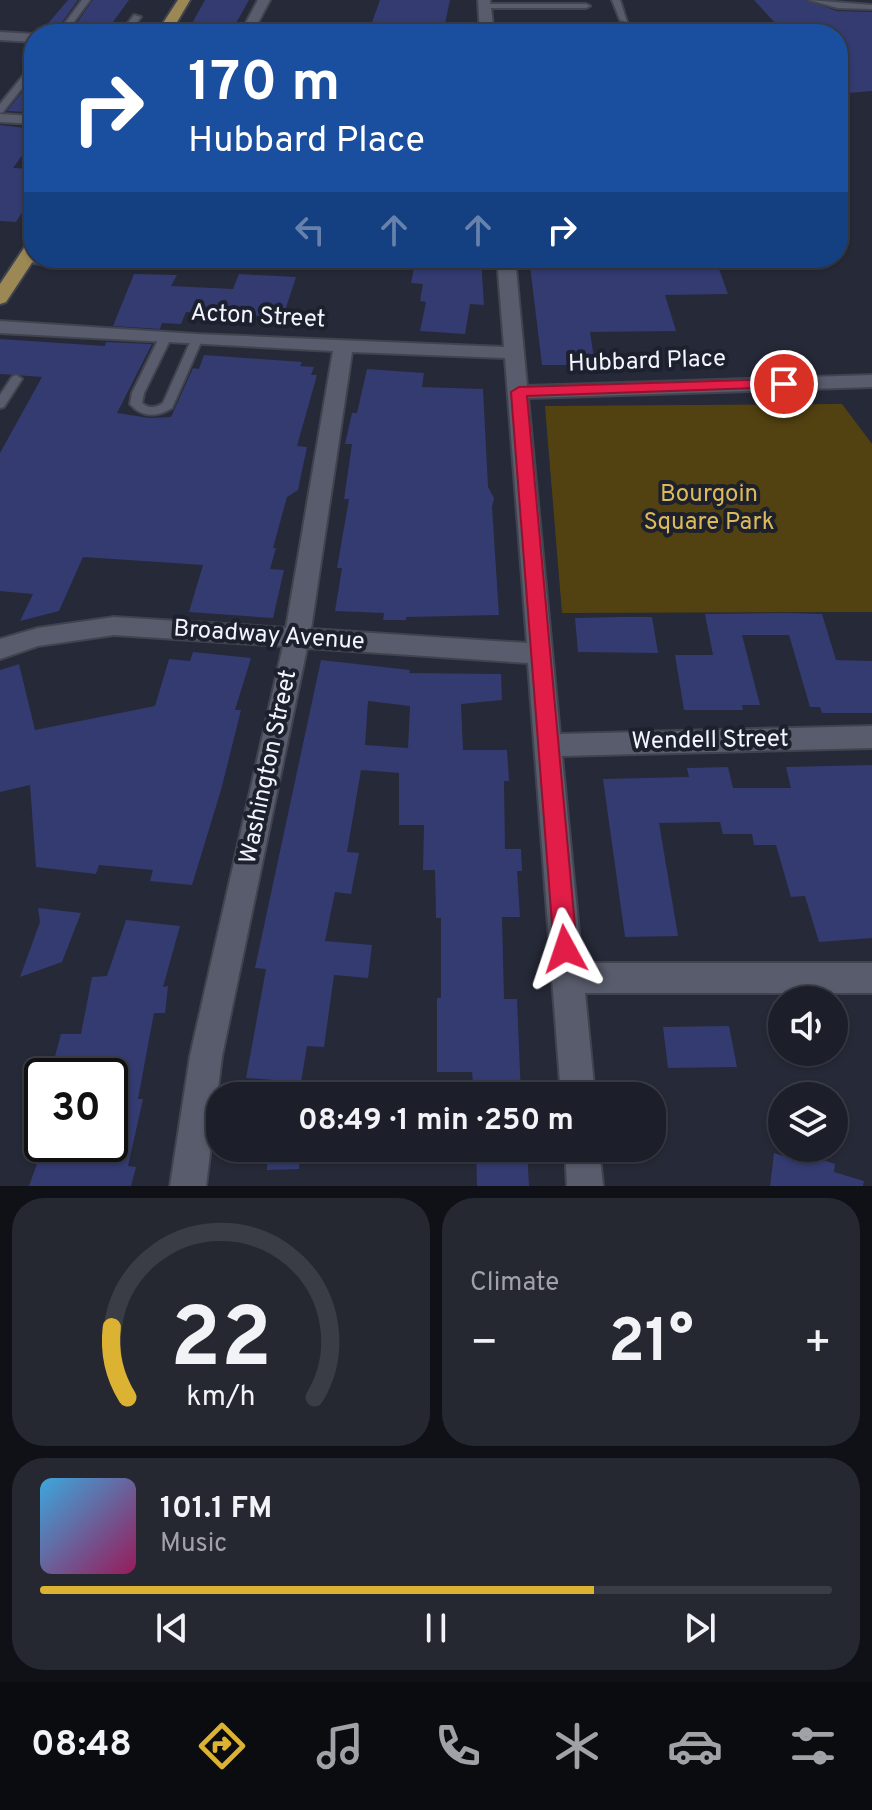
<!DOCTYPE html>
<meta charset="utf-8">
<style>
:root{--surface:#1c1f29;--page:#252731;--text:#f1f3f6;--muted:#a0a2a8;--line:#3a3d46;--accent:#dcb233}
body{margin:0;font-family:Overpass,sans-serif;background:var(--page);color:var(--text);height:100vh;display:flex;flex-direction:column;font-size:30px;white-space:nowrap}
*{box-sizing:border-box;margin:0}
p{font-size:26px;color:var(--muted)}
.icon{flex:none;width:44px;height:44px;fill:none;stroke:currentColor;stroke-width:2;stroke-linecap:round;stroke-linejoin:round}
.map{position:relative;height:1186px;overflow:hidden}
.details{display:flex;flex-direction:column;gap:12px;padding:12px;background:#0f1117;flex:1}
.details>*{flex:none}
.guide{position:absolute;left:24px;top:24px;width:824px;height:244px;border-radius:32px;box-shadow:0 2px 6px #0004,0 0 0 2px var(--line);background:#1a4fa0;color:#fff;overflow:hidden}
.tools{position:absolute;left:768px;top:986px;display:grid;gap:16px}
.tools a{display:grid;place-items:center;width:80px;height:80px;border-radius:50%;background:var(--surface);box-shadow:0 2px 6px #0004,0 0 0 2px var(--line);font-size:40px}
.speed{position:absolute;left:24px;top:1058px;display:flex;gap:16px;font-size:40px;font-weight:700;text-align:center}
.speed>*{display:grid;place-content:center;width:104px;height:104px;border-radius:50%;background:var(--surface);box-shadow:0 2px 6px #0004,0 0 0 2px var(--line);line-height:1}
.speed .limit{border:4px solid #111;border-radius:12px;background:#fff;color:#111}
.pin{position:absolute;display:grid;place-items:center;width:68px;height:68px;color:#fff;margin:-34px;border:4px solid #fff;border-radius:50%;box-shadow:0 2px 8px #0007}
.me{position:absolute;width:88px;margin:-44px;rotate:355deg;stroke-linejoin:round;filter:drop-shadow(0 0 6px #0008)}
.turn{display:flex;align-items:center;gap:28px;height:168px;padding:0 32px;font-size:36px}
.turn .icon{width:104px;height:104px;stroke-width:2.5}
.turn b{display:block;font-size:56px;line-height:68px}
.lanes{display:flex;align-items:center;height:76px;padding:0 32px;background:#0003;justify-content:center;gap:40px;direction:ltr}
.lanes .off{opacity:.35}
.big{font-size:60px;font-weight:700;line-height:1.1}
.details .tile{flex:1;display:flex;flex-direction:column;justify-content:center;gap:12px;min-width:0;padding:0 28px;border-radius:32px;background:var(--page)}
.details .dial{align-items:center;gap:0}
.dial svg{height:208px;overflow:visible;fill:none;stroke:var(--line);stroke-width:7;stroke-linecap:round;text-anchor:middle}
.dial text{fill:var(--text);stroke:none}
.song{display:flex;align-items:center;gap:24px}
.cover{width:96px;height:96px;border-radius:12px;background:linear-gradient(135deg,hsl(200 70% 55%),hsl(330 70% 35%))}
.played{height:8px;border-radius:4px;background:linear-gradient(90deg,var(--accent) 70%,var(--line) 70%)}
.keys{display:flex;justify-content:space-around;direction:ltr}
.heat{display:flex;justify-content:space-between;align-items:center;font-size:44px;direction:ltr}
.details .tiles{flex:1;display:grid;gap:12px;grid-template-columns:1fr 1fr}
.tile:last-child{grid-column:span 2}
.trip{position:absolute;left:206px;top:1082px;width:460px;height:80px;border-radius:32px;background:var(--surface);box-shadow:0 2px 6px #0004,0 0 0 2px var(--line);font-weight:700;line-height:80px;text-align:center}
.tab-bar{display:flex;height:128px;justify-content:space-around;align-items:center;background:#0b0c10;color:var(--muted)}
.tab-bar .icon{width:56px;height:56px}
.tab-bar .active{color:var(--accent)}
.tab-bar b{font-size:36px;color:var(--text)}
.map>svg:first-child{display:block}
.green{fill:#534211}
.building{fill:#333b71;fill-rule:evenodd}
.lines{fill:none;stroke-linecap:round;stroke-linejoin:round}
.service-casing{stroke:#41444f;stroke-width:4}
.minor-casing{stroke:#41444f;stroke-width:4}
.primary-casing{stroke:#41444f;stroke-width:4}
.service{fill:#585c6c;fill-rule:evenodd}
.minor{fill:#585c6c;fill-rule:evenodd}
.primary{fill:#9b8855;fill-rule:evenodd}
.route{fill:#e11d48;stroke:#92132f;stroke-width:2}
.labels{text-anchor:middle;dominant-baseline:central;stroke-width:8;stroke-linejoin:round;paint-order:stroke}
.street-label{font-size:24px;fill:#f2f4fe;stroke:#1d202d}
.park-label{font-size:24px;fill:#ddba59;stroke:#1d202d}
</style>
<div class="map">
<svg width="872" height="1186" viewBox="0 0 872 1186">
<rect width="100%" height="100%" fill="#262937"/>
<!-- green -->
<path class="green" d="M842 404 872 444V612L562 613 545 406Z"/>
<!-- building -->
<path class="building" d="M68 0H78L58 28 45 27Z
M93 0H129L105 33 71 31Z
M205 0H249L230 34H186Z
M380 0H450L444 28 371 25Z
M754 0H806L837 11 872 12V91L848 93 838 82V34H785Z
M27 86H34V101L25 112 7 111Z
M0 125 34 129V139L13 168 34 169V194L16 222 0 221Z
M416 258H481L484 305 470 304 465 334 420 331 426 302 420 301 423 284 411 283Z
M715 258 728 294 665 295 676 331 590 332 595 365H542L530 266H539L538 259Z
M134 274 177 275 171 286 233 289 239 274 296 277 283 317 186 312 181 324 162 323 160 329 113 326Z
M0 339 105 346 106 342 152 344 117 413 150 418 171 417 193 368 199 369 204 355 302 362 300 366 314 367 311 375H317L297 446 307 447 298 490 287 497 273 548H276L270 569 284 570 273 618 189 612 203 565 83 557 59 611 20 621 33 594 0 591V453L42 377 0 374Z
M367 369 424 373 422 387 483 389 488 487 494 498 492 507 499 615 406 617V620H383L384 613 335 611 342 568H337L349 499H344L352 444H345L352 413H357Z
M785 613 822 614 836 660 872 661V713H822L820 707H810L789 635H742L760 705H742L743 710H684L675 655H713L705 614Z
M619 617H652L658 653 578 652 575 618Z
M193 652 251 658 235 710H241L221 790 192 885 150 881 153 870 99 865 96 874 36 867 30 785 0 792V670L19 664 35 730 155 706 169 659 190 661Z
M321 660 410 670 409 673 501 674 502 700 461 704 463 750H507L509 781H504L505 849H521L522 871H517L520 917H502L504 999H517L521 1096H474L472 1072H437V998H441V918H436L435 870H423L424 825H399V773L361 770 347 852 359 853 351 894 335 892 325 941 372 945 368 978 334 975 324 1047 307 1046 301 1082 246 1078 266 969 255 968ZM368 701 410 706 408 748 365 745Z
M872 765V938L819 942 805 896 791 897 776 845H754L752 834H723L720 822 659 823 678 936 625 937 603 779 689 777 687 768 728 767 733 788H791L786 767Z
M38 908 81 913 62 962 20 977 40 922Z
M126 920 180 926 163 987 168 986 165 1013H154L138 1099H143L128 1166 136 1167 131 1186H29L44 1144H110V1076H90L91 1070 51 1071 61 1034H81L92 977 107 976Z
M729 1026 737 1067 668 1068 663 1027Z
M268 1148H300L299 1169 267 1170Z
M476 1148H527L529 1186H477Z
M774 1153 810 1164 811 1156 835 1164 834 1172 864 1181 863 1186H770Z"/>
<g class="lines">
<defs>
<path id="service" d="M82 0H90L65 34H57Z
M612 0H620L627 22 620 20Z
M809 0 872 5V9L838 8Z
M482 4H586L590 6 586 8H485L481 6Z
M134 15 141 17 135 25 167 26 171 28 167 30 126 29 125 27Z
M31 66H34V73L3 112 0 113V104Z
M25 256 90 260 129 258C106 274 49 266 21 261L20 259Z
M165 335 171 338 144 393 142 403C149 409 156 408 163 403L192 338 196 337 202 340 172 408C158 417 142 418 130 404L132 393 159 338Z
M16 375 22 379 4 407 0 408V395L12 377Z"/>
<path id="minor" d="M258 0H270L252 34H240Z
M478 0H490L494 34H480Z
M0 32 34 34V42L0 40Z
M0 114 34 116V124L0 122Z
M497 258H515L527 386 872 375V387L528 398 560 734 872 726V748L562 756 582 963H872V993H585L595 1096H561L528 663 307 648 222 1056 206 1186H170L190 1056 283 646 114 635 38 646 0 659V639L38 628 114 617 286 628 333 351 0 333V321L196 334 504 347ZM352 352 505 358 527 643 311 629Z
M565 1148H599L603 1186H567Z"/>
<path id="primary" d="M178 0H190L170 34H156Z
M34 241 35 258 6 302 0 304V284L28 242Z"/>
</defs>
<!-- service casing -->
<use href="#service" class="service-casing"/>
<!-- minor casing -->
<use href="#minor" class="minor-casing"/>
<!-- primary casing -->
<use href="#primary" class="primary-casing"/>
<!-- service -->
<use href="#service" class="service"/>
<!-- minor -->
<use href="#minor" class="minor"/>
<!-- primary -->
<use href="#primary" class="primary"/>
</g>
<!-- route -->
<path class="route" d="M784 379 789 381V387L527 396 577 949 573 957 565 960 557 957 554 949 511 392 519 387Z"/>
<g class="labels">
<!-- street labels -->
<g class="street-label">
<text transform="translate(258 317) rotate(3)">Acton Street</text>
<text transform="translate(647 362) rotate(-2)">Hubbard Place</text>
<text transform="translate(269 636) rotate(4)">Broadway Avenue</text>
<text transform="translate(710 741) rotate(-1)">Wendell Street</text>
<text transform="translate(269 767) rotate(-78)">Washington Street</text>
</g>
<!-- park labels -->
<g class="park-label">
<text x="709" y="495">Bourgoin<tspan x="709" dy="28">Square Park</tspan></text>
</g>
</g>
</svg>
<div class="tools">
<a><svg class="icon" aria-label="sound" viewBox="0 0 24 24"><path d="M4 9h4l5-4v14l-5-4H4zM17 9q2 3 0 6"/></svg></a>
<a><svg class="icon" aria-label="layers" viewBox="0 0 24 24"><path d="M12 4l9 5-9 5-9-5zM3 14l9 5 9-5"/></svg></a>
</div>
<div class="speed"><div class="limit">30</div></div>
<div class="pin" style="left:784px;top:384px;background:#d93025"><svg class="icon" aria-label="arrive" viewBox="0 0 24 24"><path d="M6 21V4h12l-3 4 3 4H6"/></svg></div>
<svg class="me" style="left:565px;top:949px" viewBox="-20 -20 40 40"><path d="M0-17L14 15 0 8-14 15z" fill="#e11d48" stroke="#fff" stroke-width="4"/></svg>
<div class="trip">08:49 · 1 min · 250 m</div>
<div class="guide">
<div class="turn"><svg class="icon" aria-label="right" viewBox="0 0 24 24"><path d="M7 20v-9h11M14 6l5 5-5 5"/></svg><div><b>170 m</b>Hubbard Place</div></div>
<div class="lanes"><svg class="icon off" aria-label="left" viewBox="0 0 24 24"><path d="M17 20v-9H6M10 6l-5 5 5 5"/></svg><svg class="icon off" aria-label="ahead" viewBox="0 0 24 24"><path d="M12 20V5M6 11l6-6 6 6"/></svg><svg class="icon off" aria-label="ahead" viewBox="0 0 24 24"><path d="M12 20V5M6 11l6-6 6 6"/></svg><svg class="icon" aria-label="right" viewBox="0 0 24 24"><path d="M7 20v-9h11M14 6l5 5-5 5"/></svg></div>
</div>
</div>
<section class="details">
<div class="tiles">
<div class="tile dial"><svg viewBox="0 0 100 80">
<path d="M14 69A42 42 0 1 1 86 69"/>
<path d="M14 69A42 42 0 0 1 8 42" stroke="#dcb233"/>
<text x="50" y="56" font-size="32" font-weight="700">22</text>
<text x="50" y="72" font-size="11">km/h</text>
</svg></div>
<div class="tile"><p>Climate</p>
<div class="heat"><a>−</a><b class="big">21°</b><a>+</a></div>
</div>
<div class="tile">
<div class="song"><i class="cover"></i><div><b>101.1 FM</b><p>Music</p></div></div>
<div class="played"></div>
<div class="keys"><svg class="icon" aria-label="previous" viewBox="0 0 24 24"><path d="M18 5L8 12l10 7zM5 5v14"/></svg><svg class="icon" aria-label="pause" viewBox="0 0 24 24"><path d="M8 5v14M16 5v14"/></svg><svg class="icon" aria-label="next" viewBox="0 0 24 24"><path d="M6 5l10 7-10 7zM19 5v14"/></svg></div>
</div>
</div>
</section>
<nav class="tab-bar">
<b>08:48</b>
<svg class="icon active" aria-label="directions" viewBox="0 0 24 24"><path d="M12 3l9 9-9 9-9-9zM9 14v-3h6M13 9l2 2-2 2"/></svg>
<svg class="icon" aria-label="music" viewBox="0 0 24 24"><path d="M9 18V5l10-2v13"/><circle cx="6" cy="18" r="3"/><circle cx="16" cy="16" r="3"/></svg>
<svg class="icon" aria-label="phone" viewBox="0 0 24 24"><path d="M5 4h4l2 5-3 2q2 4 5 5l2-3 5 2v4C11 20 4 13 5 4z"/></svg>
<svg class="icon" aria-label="climate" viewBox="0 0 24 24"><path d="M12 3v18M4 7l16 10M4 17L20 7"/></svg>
<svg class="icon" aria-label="car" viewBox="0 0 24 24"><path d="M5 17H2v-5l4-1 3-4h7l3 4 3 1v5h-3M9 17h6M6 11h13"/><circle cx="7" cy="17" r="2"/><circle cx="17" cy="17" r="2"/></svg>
<svg class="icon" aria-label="filters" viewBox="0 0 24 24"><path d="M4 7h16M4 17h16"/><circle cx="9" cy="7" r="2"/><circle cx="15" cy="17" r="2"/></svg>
</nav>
